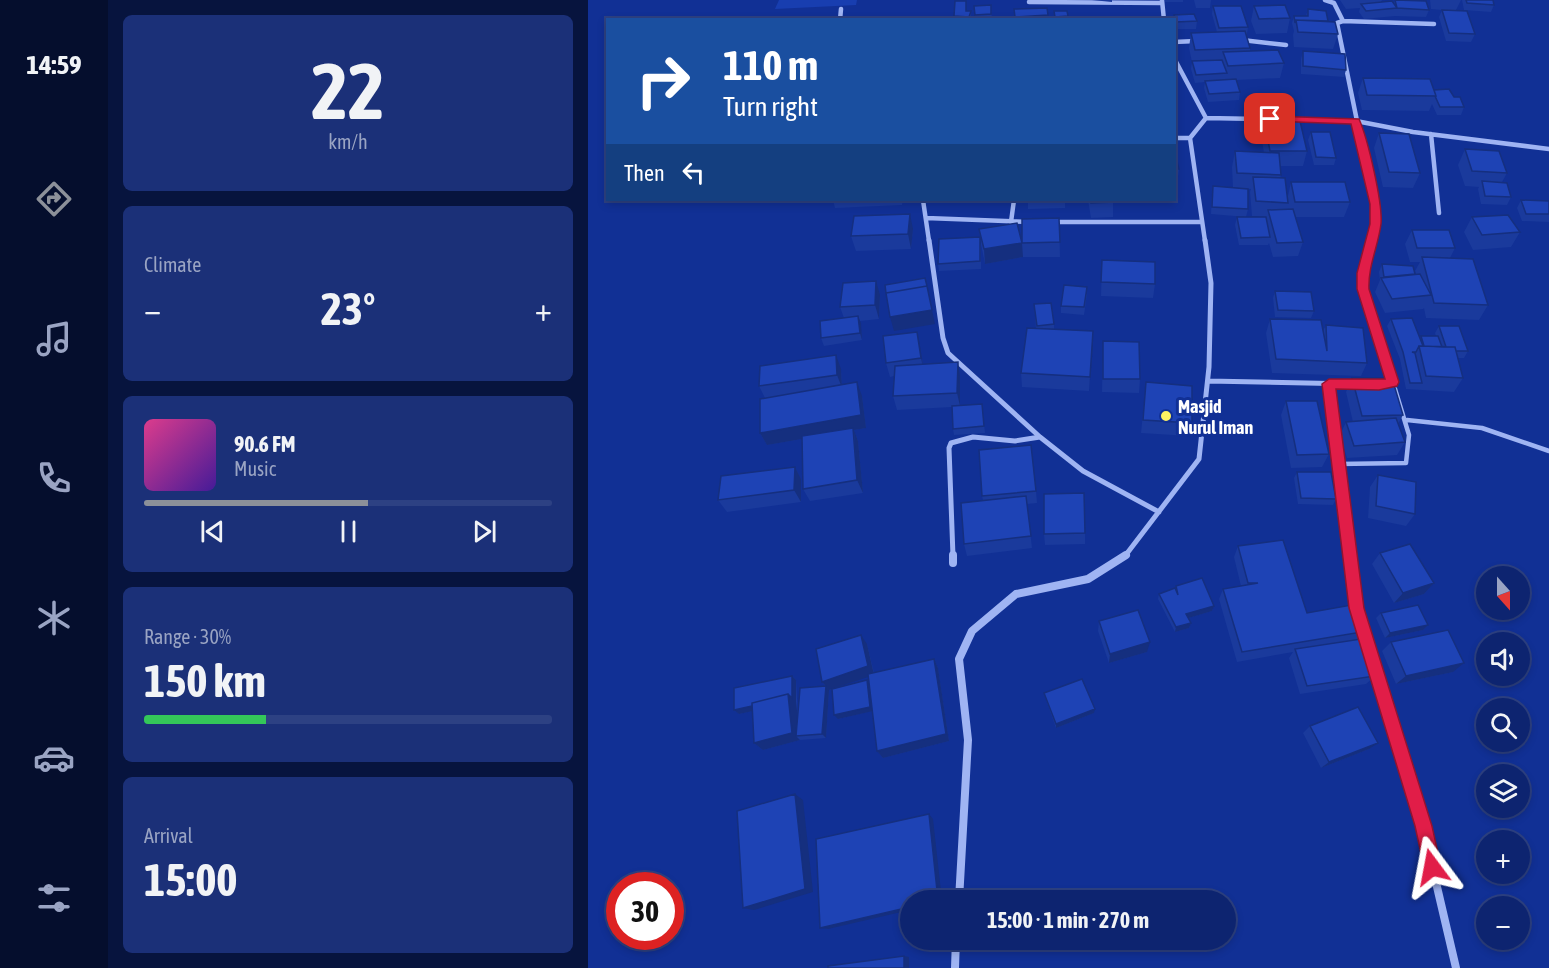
<!DOCTYPE html>
<meta charset="utf-8">
<style>
:root{--surface:#0d2470;--page:#1b3078;--text:#f1f3f6;--muted:#9aa4c3;--line:#2d4183;--accent:#8c9099}
body{margin:0;font-family:"Asap Condensed",sans-serif;background:var(--page);color:var(--text);height:100vh;display:flex;flex-direction:column;font-size:22px;white-space:nowrap}
*{box-sizing:border-box;margin:0}
p{font-size:20px;color:var(--muted)}
.icon{flex:none;width:33px;height:33px;fill:none;stroke:currentColor;stroke-width:2;stroke-linecap:round;stroke-linejoin:round}
.map{position:relative;flex:1;overflow:hidden}
.drawer{display:flex;flex-direction:column;gap:15px;padding:15px;background:#07143e;width:480px}
.drawer>*{flex:none}
.banner{position:absolute;left:18px;top:18px;width:570px;height:183px;border-radius:0px;box-shadow:0 3px 9px #0003,0 0 0 2px var(--line);background:#1a4fa0;color:#fff;overflow:hidden}
.needle{width:39px;rotate:159deg}
.fabs{position:absolute;left:888px;top:566px;display:grid;gap:12px}
.fabs a{display:grid;place-items:center;width:54px;height:54px;border-radius:50%;background:var(--surface);box-shadow:0 3px 9px #0003,0 0 0 2px var(--line);font-size:30px}
.speed{position:absolute;left:18px;top:872px;display:flex;gap:12px;font-size:30px;font-weight:700;text-align:center}
.speed>*{display:grid;place-content:center;width:78px;height:78px;border-radius:50%;background:var(--surface);box-shadow:0 3px 9px #0003,0 0 0 2px var(--line);line-height:1}
.speed .limit{border:9px solid #d22;background:#fff;color:#111}
.pin{position:absolute;display:grid;place-items:center;width:51px;height:51px;color:#fff;margin:-26px;border-radius:12px;box-shadow:0 3px 9px #0006}
.me{position:absolute;width:66px;margin:-33px;rotate:347deg;stroke-linejoin:round;filter:drop-shadow(0 0 4px #0008)}
.turn{display:flex;align-items:center;gap:21px;height:126px;padding:0 18px;font-size:27px}
.turn .icon{width:78px;height:78px;stroke-width:2.5}
.turn b{display:block;font-size:42px;line-height:51px}
.then{display:flex;align-items:center;height:57px;padding:0 18px;background:#0003;gap:12px;font-size:22px}
.big{font-size:45px;font-weight:700;line-height:1.1}
.drawer .card{flex:1;display:flex;flex-direction:column;justify-content:center;gap:9px;min-width:0;padding:0 21px;border-radius:9px;background:var(--page)}
.drawer .dial{align-items:center;gap:0}
.dial b{font-size:78px;line-height:1}
.song{display:flex;align-items:center;gap:18px}
.cover{width:72px;height:72px;border-radius:9px;background:linear-gradient(135deg,hsl(330 70% 55%),hsl(260 70% 35%))}
.played{height:6px;border-radius:3px;background:linear-gradient(90deg,var(--accent) 55%,var(--line) 55%)}
.keys{display:flex;justify-content:space-around;direction:ltr}
.heat{display:flex;justify-content:space-between;align-items:center;font-size:33px;direction:ltr}
.charge{height:9px;border-radius:4px;background:linear-gradient(90deg,#34c759 30%,var(--line) 0)}
.trip{position:absolute;left:312px;top:890px;width:336px;height:60px;border-radius:30px;background:var(--surface);box-shadow:0 3px 9px #0003,0 0 0 2px var(--line);font-weight:700;line-height:60px;text-align:center}
main{display:flex;flex:1;min-height:0}
.tab-bar{display:flex;flex-direction:column;width:108px;justify-content:space-around;align-items:center;background:#050e2d;color:var(--muted)}
.tab-bar .icon{width:42px;height:42px}
.tab-bar .active{color:var(--accent)}
.tab-bar b{font-size:27px;color:var(--text)}
.map>svg:first-child{display:block}
.green{fill:#183eb0}
.lines{fill:none;stroke-linecap:round;stroke-linejoin:round}
.lane{stroke:#9fb4f3;stroke-width:4.5}
.street-far2{stroke:#9fb4f3;stroke-width:4.5}
.street-far1{stroke:#9fb4f3;stroke-width:5}
.street{stroke:#9fb4f3;stroke-width:8}
.wall{fill:#1a3a9c;fill-rule:evenodd}
.shaded-wall{fill:#152f7f}
.building{fill:#1e43b5;stroke:#152f7f;stroke-width:1.5}
.route{fill:#e11d48;stroke:#92132f;stroke-width:1.5}
.poi-dot{fill:#fff162;stroke:#113095;stroke-width:2}
.labels{text-anchor:middle;dominant-baseline:central;stroke-width:6;stroke-linejoin:round;paint-order:stroke}
.poi-label{font-size:18px;font-weight:bold;fill:#fff;stroke:#113095;text-anchor:start}
</style>
<main>
<nav class="tab-bar">
<b>14:59</b>
<svg class="icon active" aria-label="directions" viewBox="0 0 24 24"><path d="M12 3l9 9-9 9-9-9zM9 14v-3h6M13 9l2 2-2 2"/></svg>
<svg class="icon" aria-label="music" viewBox="0 0 24 24"><path d="M9 18V5l10-2v13"/><circle cx="6" cy="18" r="3"/><circle cx="16" cy="16" r="3"/></svg>
<svg class="icon" aria-label="phone" viewBox="0 0 24 24"><path d="M5 4h4l2 5-3 2q2 4 5 5l2-3 5 2v4C11 20 4 13 5 4z"/></svg>
<svg class="icon" aria-label="climate" viewBox="0 0 24 24"><path d="M12 3v18M4 7l16 10M4 17L20 7"/></svg>
<svg class="icon" aria-label="car" viewBox="0 0 24 24"><path d="M5 17H2v-5l4-1 3-4h7l3 4 3 1v5h-3M9 17h6M6 11h13"/><circle cx="7" cy="17" r="2"/><circle cx="17" cy="17" r="2"/></svg>
<svg class="icon" aria-label="filters" viewBox="0 0 24 24"><path d="M4 7h16M4 17h16"/><circle cx="9" cy="7" r="2"/><circle cx="15" cy="17" r="2"/></svg>
</nav>
<section class="drawer">
<div class="card dial"><b>22</b><p>km/h</p></div>
<div class="card"><p>Climate</p>
<div class="heat"><a>−</a><b class="big">23°</b><a>+</a></div>
</div>
<div class="card">
<div class="song"><i class="cover"></i><div><b>90.6 FM</b><p>Music</p></div></div>
<div class="played"></div>
<div class="keys"><svg class="icon" aria-label="previous" viewBox="0 0 24 24"><path d="M18 5L8 12l10 7zM5 5v14"/></svg><svg class="icon" aria-label="pause" viewBox="0 0 24 24"><path d="M8 5v14M16 5v14"/></svg><svg class="icon" aria-label="next" viewBox="0 0 24 24"><path d="M6 5l10 7-10 7zM19 5v14"/></svg></div>
</div>
<div class="card"><p>Range · 30%</p><b class="big">150 km</b><div class="charge"></div></div>
<div class="card"><p>Arrival</p><b class="big">15:00</b></div>
</section>
<div class="map">
<svg width="961" height="968" viewBox="0 0 961 968">
<rect width="100%" height="100%" fill="#113095"/>
<!-- green -->
<path class="green" d="M191 0H269L268 5 187 9Z"/>
<g class="lines">
<!-- lane -->
<path class="lane" d="M819 420 894 428 961 451
M750 464 818 463 821 435 807 389"/>
<!-- street-far2 -->
<path class="street-far2" d="M574 0 576 20
M737 0 746 3 755 21
M441 2 574 3
M252 20 253 9
M654 40 698 45
M586 42 608 41
M586 58 618 118
M618 118 768 121 825 132 961 149
M843 134 851 213
M586 138H602
M335 200 341 241
M338 218 442 222
M423 222 426 200
M465 222H614
M617 241 602 138 618 118
M782 241 788 214 749 23 755 21 846 24"/>
<!-- street-far1 -->
<path class="street-far1" d="M341 240 355 338 360 353 452 437 495 471 571 512
M782 240 775 273V289L801 370 804 382 801 383
M620 381 767 384
M741 384 762 556
M365 556 361 448 363 443 385 437 427 441 452 437
M537 556 611 459 621 367 623 283 617 240"/>
<!-- street -->
<path class="street" d="M365 555V563
M762 555 769 610
M775 628 835 827 868 968
M371 900 380 740 371 659 384 631 428 594 500 579 538 555
M367 968 368 939"/>
</g>
<!-- wall -->
<path class="wall" d="M504 0H524V2Z
M577 0H595V2H577Z
M606 0H623L622 8H608Z
M752 0H794L793 2 806 4 807 0 841 10 838 17 807 16 776 19 771 12 772 8 758 9Z
M842 0H873L868 10 887 34 883 42 858 41 851 17 854 10 843 9Z
M874 0H905L906 5 903 12 876 10Z
M403 5 404 20H387L386 6Z
M625 6 660 27 659 34H658L662 48V51L696 63 692 78 648 80 652 92 651 100 620 102 616 88 617 82 607 83 603 69 604 62 601 48 603 33 629 32 624 14Z
M666 6 702 18 699 33 668 34 663 21Z
M459 8 460 20H427L426 9Z
M720 9 740 21 750 34 745 49 706 47 705 35 706 31 704 23 706 16H718Z
M379 11H383V20H366V16Z
M466 11 480 16V20H466Z
M586 15 609 21 608 29H587Z
M715 51 758 70 756 77 713 74V59Z
M775 78 846 90 866 97 876 107 873 115H849L844 104 841 111 774 110 770 93Z
M676 120 719 151 715 166H692L693 175 692 178 700 196 703 182 762 202 756 217H708L715 242 710 256 685 257 681 243 680 245H651L647 225 649 217H678L664 216 662 192 663 189 645 188 644 167 647 151 676 153 673 135Z
M723 132 748 158 746 165H726L720 140Z
M791 133 832 173 825 188 795 187 786 148Z
M877 149 919 173 914 182 923 197 919 205 893 204 890 189 891 187 877 186 870 165Z
M586 151 591 169 589 184H586Z
M625 186 660 209 658 217 623 214 624 194Z
M245 200H315L314 205 247 208Z
M440 200H477V208L440 209Z
M500 200H525V217L503 218Z
M933 200 961 201V222L934 221 929 208Z
M884 217 932 232 923 247 885 250 876 232Z
M471 218 472 257H435L397 264 393 244 391 229 434 243Z
M325 229 323 249 268 251 263 236Z
M824 230 867 248 862 258 900 305 891 320 838 318 836 308 835 309 797 313 787 292 792 280 791 272 794 264 828 274 827 271 832 262H822L817 244Z
M393 244V269L351 271 350 264Z
M514 260 567 284 565 298 513 296Z
M687 291 726 311 723 318 687 317 685 298Z
M499 294 496 315 473 313V306Z
M292 295 291 319 272 321 274 340 236 346 233 338 256 318 252 307Z
M446 304 466 324V329L505 345 501 391 434 387 433 373 448 328Z
M682 319 735 331 738 325 779 363 773 376 684 373 678 333Z
M803 319 832 338 833 336H848L847 333 851 326 880 351 876 358H869L875 378 866 392 818 389 812 359 799 326Z
M329 332 335 364 372 376V406L394 404 397 433 366 435 365 429 364 407 309 410 305 396 306 376 302 377 298 363Z
M515 341 552 379 551 393 514 392Z
M253 369 254 385 274 396 278 428 266 430 270 441 275 493 222 501 215 489 214 439 179 445 172 433 177 398 171 386Z
M764 378 815 415 810 424 817 442 809 455 759 458 752 435 758 422H765L758 392Z
M558 382 604 423 601 436 553 433Z
M698 401 741 454 734 467 703 468 693 415Z
M207 467 213 479V502L139 512 130 500Z
M709 472 748 499 745 505 710 504 706 478Z
M790 475 827 514 818 526 780 518 782 487Z
M448 491 449 503 439 504 444 548 379 556 376 544 395 500 394 496Z
M497 533V544L457 545 456 534Z
M650 546 719 613 780 631 773 639 787 676 778 684 712 694 701 658 705 652 649 662 631 599 635 589 653 586 646 557Z
M792 553 846 583 836 594 806 603 784 564Z
M588 586 626 606 624 611 600 618 603 623 601 628 587 632 570 599 571 594 587 589Z
M793 613 840 625 835 630 797 638 788 618Z
M511 621 559 652 521 663 510 631Z
M803 642 865 672 808 684 794 651Z
M279 644 286 673 346 659 350 668 361 741 295 758 289 751 284 711 250 719 244 689 241 690 238 738 212 740 175 750 166 743 164 711 151 714 146 710 204 676 208 680 210 716 238 686 234 682ZM280 676 281 683 279 680 247 688Z
M456 693 506 713 468 728 457 697Z
M722 726 781 749 733 768 715 733Z"/>
<!-- shaded-wall -->
<path class="shaded-wall" d="M322 214 325 229 323 249 320 234Z
M434 243 435 257 397 264 396 249Z
M288 281 292 295 291 319 287 305Z
M344 310 347 324 306 331 302 317Z
M270 316 273 323 274 340 272 333Z
M505 331V345L501 391 502 377Z
M329 332 332 346 336 372 333 358Z
M248 355 253 369 254 388 249 375Z
M370 362 372 376V406L369 393Z
M269 382 274 396 278 428 266 430 270 441 275 493 269 480 266 430 179 445 172 433Z
M207 467 213 479V502L206 490Z
M846 583 836 594 806 603 815 593Z
M626 606 624 611 597 619 598 614Z
M603 623 601 628 587 632 588 627Z
M840 625 835 630 797 638 802 633Z
M273 635 279 644 286 675 241 690 238 738 234 734 238 686 234 682Z
M562 642 559 652 521 663 522 654Z
M346 659 350 668 361 741 295 758 289 751Z
M876 663 865 672 808 684 818 676Z
M204 676 208 680V702L212 736H208L212 740 175 750 166 743 201 703 151 714 146 710 200 694Z
M279 680 282 685 285 711 250 719 246 715Z
M507 709 506 713 468 728V724Z
M790 743 781 749 733 768 741 762Z
M207 794 215 800 225 892 166 910 155 908Z
M341 814 345 819 354 900H350Z
M322 907V910L240 929 232 928Z
M316 956 321 957V968H316Z"/>
<!-- building -->
<path class="building" d="M807 0 838 1 841 10 809 8 778 11 773 4 804 1 809 8Z
M878 0H905L906 5 879 3Z
M367 1H378V11H383L381 17 366 16Z
M403 5V14L387 15 386 6Z
M697 5 702 18 671 19 666 6Z
M625 6H653L660 27 631 28Z
M459 8 460 15 427 17 426 9Z
M720 9 738 11 740 21 708 20 707 23 706 16H720Z
M854 10 879 11 887 34 861 33Z
M466 11H479L480 16 467 17Z
M606 14 609 21 588 22 586 15Z
M708 20 747 22 750 34 710 32Z
M657 31 662 48 607 50 603 33Z
M690 50 696 63 640 66 635 52Z
M715 51 757 54 758 70 715 66Z
M634 60 639 73 608 75 604 61Z
M775 78 842 79 848 96 779 95Z
M648 79 652 92 621 94 617 81Z
M861 89 866 97H872L876 107H852L847 96H848L846 90Z
M676 120 712 121 719 151H682Z
M723 132H742L748 158 728 157Z
M791 133 821 134 832 173 801 172Z
M877 149 911 151 919 173 884 171Z
M586 151 591 169H586Z
M647 151 691 153 693 175 649 173Z
M665 177 697 178 700 203 668 201Z
M894 181 919 183 923 197 897 196Z
M703 182H757L762 202H707Z
M625 186 660 189V209L624 207Z
M503 200H525L526 202 503 203Z
M933 200 961 201V214H938Z
M705 209 715 242 689 243 680 210Z
M322 214 320 234 263 236 266 216Z
M920 215 932 232 894 235 884 217Z
M649 217H678L682 237 653 238Z
M471 218 472 242 434 243 396 249 391 229 429 223 434 243V219Z
M824 230H861L867 248H829Z
M392 237V261L350 264 351 239Z
M834 257 885 259 900 305 846 303Z
M514 260 567 262V284L513 282Z
M794 264 825 266 827 274 796 277Z
M832 274 843 295 804 299 793 278Z
M337 278 339 286 298 293 297 285Z
M288 281 287 305 252 307 255 283Z
M476 285 499 287 496 307 473 306Z
M339 286 344 310 302 317 298 293Z
M687 291 723 292 726 311 690 310Z
M463 303 466 324 449 326 446 304Z
M270 316 272 333 233 338 232 321Z
M824 318 835 346H831L828 352H824L827 353 834 383H822L815 352 803 319Z
M682 319 733 320 739 351 738 325 775 328 779 363 688 359Z
M851 326H871L880 351H868L867 347H858Z
M439 328 505 331 502 377 433 373Z
M329 332 333 358 298 363 295 336Z
M833 336H850L854 347 836 346Z
M515 341 551 342 552 379H515Z
M831 346 867 347 875 378 838 376Z
M248 355 249 375 171 386 172 366Z
M370 362 369 393 305 396 307 366Z
M764 378H804L815 415 774 416Z
M269 382 273 415 172 433V399Z
M558 382 604 386V423L555 420Z
M698 401H729L741 454 709 455Z
M394 404 396 426 365 429 364 406Z
M808 418 817 442 766 446 758 422Z
M265 428 269 480 215 489 214 436Z
M443 445 448 491 394 496 391 450Z
M207 467 206 490 130 500 133 476Z
M709 472H743L748 499 713 498Z
M790 475 828 482 827 514 788 506Z
M496 493 497 533 456 534V494Z
M438 496 443 536 376 544 373 503Z
M695 540 719 613 769 604 780 631 654 652 635 589 670 583H660L650 546Z
M822 544 846 583 815 593 792 553Z
M614 578 626 606 598 614 603 623 588 627 571 594 587 588 590 595 588 586Z
M830 605 840 625 802 633 793 613Z
M550 610 562 642 522 654 511 621Z
M860 630 876 663 818 676 803 642Z
M273 635 280 666 234 682 228 649Z
M773 639 787 676 719 686 707 649Z
M346 659 358 734 289 751 280 674Z
M204 676V698L200 694 164 703V706L146 710V688Z
M494 679 507 709 468 724 456 693Z
M279 680 282 707 246 715 244 689Z
M238 686 234 734 208 736 212 688Z
M200 694 204 733 166 743 164 703Z
M770 707 790 743 741 762 722 726Z
M207 794 217 889 155 908 149 811Z
M341 814 350 900H322V907L232 928 228 839Z
M316 956V968H240V966Z"/>
<!-- route -->
<path class="route" d="M682 116 771 119C780 139 795 204 793 224 790 247 780 266 781 289L811 382 809 386 791 390 748 389 776 608 844 826 853 867 851 873 844 876 838 873 836 867 827 826 761 608 734 384 741 379H797L769 289V273L782 224V204L763 124 679 121V117Z"/>
<!-- markers -->
<circle class="poi-dot" cx="578" cy="416" r="6"/>
<g class="labels">
<!-- poi labels -->
<g class="poi-label">
<text x="590" y="406">Masjid<tspan x="590" dy="21">Nurul Iman</tspan></text>
</g>
</g>
</svg>
<div class="fabs">
<a><svg class="needle" viewBox="-14 -14 28 28"><path d="M0-13l5 13h-10z" fill="#e53935"/><path d="M0 13l5-13h-10z" fill="#9aa4c3"/></svg></a>
<a><svg class="icon" aria-label="sound" viewBox="0 0 24 24"><path d="M4 9h4l5-4v14l-5-4H4zM17 9q2 3 0 6"/></svg></a>
<a><svg class="icon" aria-label="search" viewBox="0 0 24 24"><circle cx="10" cy="10" r="6"/><path d="M15 15l6 6"/></svg></a>
<a><svg class="icon" aria-label="layers" viewBox="0 0 24 24"><path d="M12 4l9 5-9 5-9-5zM3 14l9 5 9-5"/></svg></a>
<a>+</a>
<a>−</a>
</div>
<div class="speed"><div class="limit">30</div></div>
<div class="pin" style="left:682px;top:119px;background:#d93025"><svg class="icon" aria-label="arrive" viewBox="0 0 24 24"><path d="M6 21V4h12l-3 4 3 4H6"/></svg></div>
<svg class="me" style="left:844px;top:867px" viewBox="-20 -20 40 40"><path d="M0-17L14 15 0 8-14 15z" fill="#e11d48" stroke="#fff" stroke-width="4"/></svg>
<div class="trip">15:00 · 1 min · 270 m</div>
<div class="banner">
<div class="turn"><svg class="icon" aria-label="right" viewBox="0 0 24 24"><path d="M7 20v-9h11M14 6l5 5-5 5"/></svg><div><b>110 m</b>Turn right</div></div>
<div class="then">Then<svg class="icon" aria-label="left" viewBox="0 0 24 24"><path d="M17 20v-9H6M10 6l-5 5 5 5"/></svg></div>
</div>
</div>
</main>
